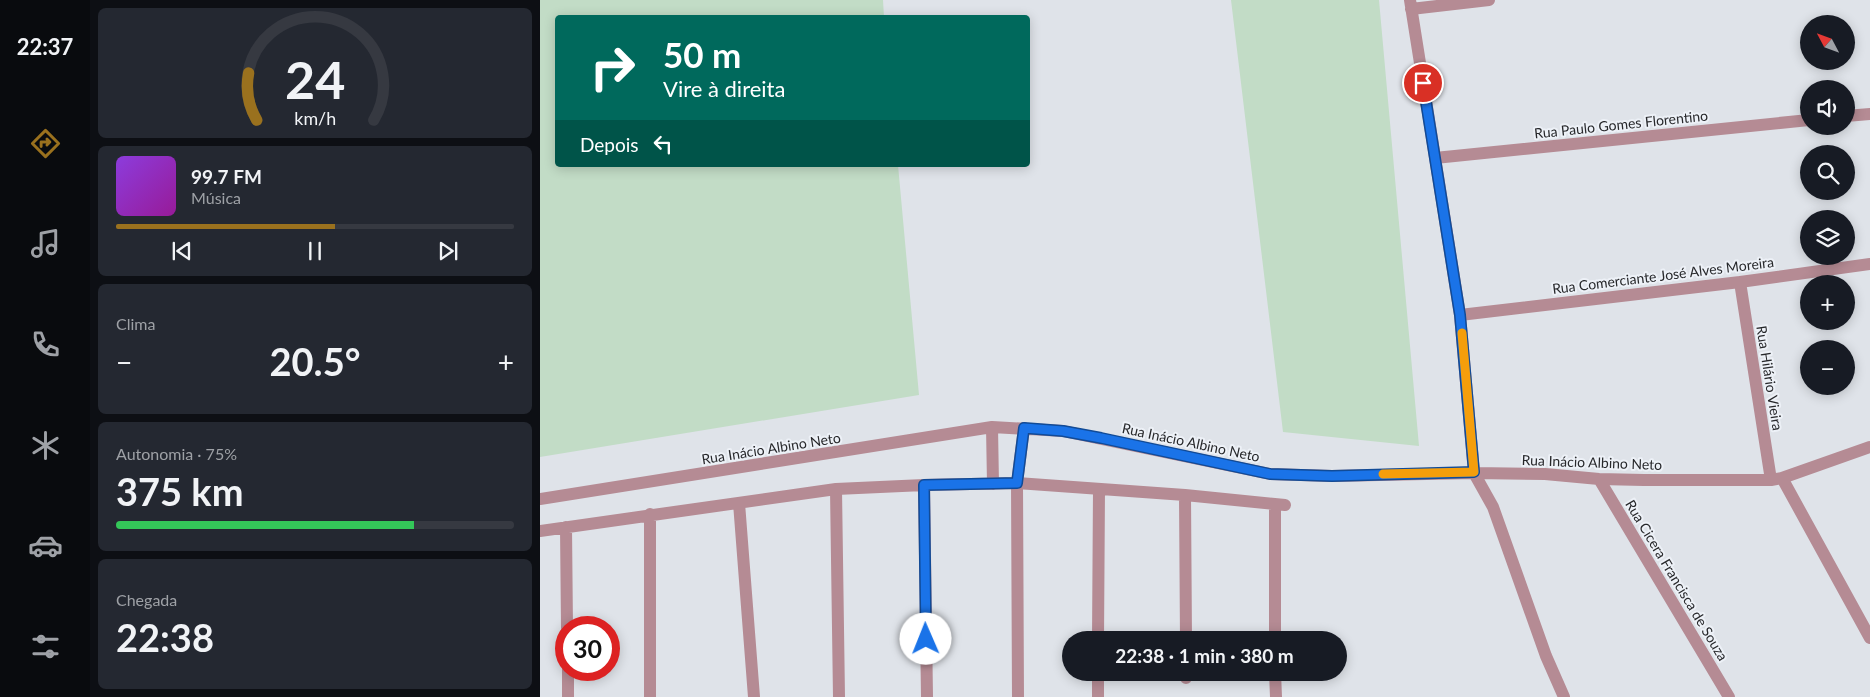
<!DOCTYPE html>
<html lang="pt">
<meta charset="utf-8">
<style>
:root{--surface:#171b24;--page:#242831;--text:#f1f3f6;--muted:#9ea1a6;--line:#363941;--accent:#9a711e}
body{margin:0;font-family:Lato,sans-serif;background:var(--page);color:var(--text);height:100vh;display:flex;flex-direction:column;font-size:19px;white-space:nowrap}
*{box-sizing:border-box;margin:0}
p{font-size:16px;color:var(--muted)}
.icon{flex:none;width:28px;height:28px;fill:none;stroke:currentColor;stroke-width:2;stroke-linecap:round;stroke-linejoin:round}
.map{position:relative;flex:1;overflow:hidden}
.panel{display:flex;flex-direction:column;gap:8px;padding:8px;background:#0d0f14;width:450px}
.panel>*{flex:none}
.hud{position:absolute;left:15px;top:15px;width:475px;height:152px;border-radius:5px;box-shadow:0 2px 12px #0003;background:#00695c;color:#fff;overflow:hidden}
.needle{width:32px;rotate:311deg}
.tools{position:absolute;left:1260px;top:15px;display:grid;gap:10px}
.tools a{display:grid;place-items:center;width:55px;height:55px;border-radius:50%;background:var(--surface);box-shadow:0 2px 12px #0003;font-size:25px}
.speed{position:absolute;left:15px;top:616px;display:flex;gap:10px;font-size:25px;font-weight:700;text-align:center}
.speed>*{display:grid;place-content:center;width:65px;height:65px;border-radius:50%;background:var(--surface);box-shadow:0 2px 12px #0003;line-height:1}
.speed .limit{border:8px solid #d22;background:#fff;color:#111}
.pin{position:absolute;display:grid;place-items:center;width:42px;height:42px;color:#fff;margin:-21px;border:2px solid #fff;border-radius:50%;box-shadow:0 1px 5px #0007}
.me{position:absolute;width:55px;margin:-28px;rotate:359deg;stroke-linejoin:round;filter:drop-shadow(0 0 4px #0008)}
.turn{display:flex;align-items:center;gap:18px;height:105px;padding:0 25px;font-size:22px}
.turn .icon{width:65px;height:65px;stroke-width:2.5}
.turn b{display:block;font-size:35px;line-height:42px}
.then{display:flex;align-items:center;height:48px;padding:0 25px;background:#0003;gap:10px;font-size:19px}
.big{font-size:38px;font-weight:700;line-height:1.1}
.panel .card{flex:1;display:flex;flex-direction:column;justify-content:center;gap:8px;min-width:0;padding:0 18px;border-radius:8px;background:var(--page)}
.panel .dial{align-items:center;gap:0}
.dial svg{height:130px;overflow:visible;fill:none;stroke:var(--line);stroke-width:7;stroke-linecap:round;text-anchor:middle}
.dial text{fill:var(--text);stroke:none}
.song{display:flex;align-items:center;gap:15px}
.cover{width:60px;height:60px;border-radius:8px;background:linear-gradient(135deg,hsl(270 70% 55%),hsl(300 70% 35%))}
.played{height:5px;border-radius:2px;background:linear-gradient(90deg,var(--accent) 55%,var(--line) 55%)}
.keys{display:flex;justify-content:space-around;direction:ltr}
.heat{display:flex;justify-content:space-between;align-items:center;font-size:28px;direction:ltr}
.charge{height:8px;border-radius:4px;background:linear-gradient(90deg,#34c759 75%,var(--line) 0)}
.trip{position:absolute;left:522px;top:631px;width:285px;height:50px;border-radius:25px;background:var(--surface);box-shadow:0 2px 12px #0003;font-weight:700;line-height:50px;text-align:center}
main{display:flex;flex:1;min-height:0}
.menu{display:flex;flex-direction:column;width:90px;justify-content:space-around;align-items:center;background:#090b0e;color:var(--muted)}
.menu .icon{width:35px;height:35px}
.menu .on{color:var(--accent)}
.menu b{font-size:22px;color:var(--text)}
.map>svg:first-child{display:block}
.green{fill:#c2dcc6}
.lines{fill:none;stroke-linecap:round;stroke-linejoin:round}
.street{stroke:#b58b94;stroke-width:12}
.route-casing{stroke:#114b97;stroke-width:12}
.route{stroke:#1a73e8;stroke-width:9}
.slow{stroke:#f59e0b;stroke-width:9}
.labels{text-anchor:middle;dominant-baseline:central;stroke-width:4;stroke-linejoin:round;paint-order:stroke}
.street-label{font-size:14px;fill:#27282b;stroke:#edf1f7}
</style>
<main>
<nav class="menu">
<b>22:37</b>
<svg class="icon on" aria-label="directions" viewBox="0 0 24 24"><path d="M12 3l9 9-9 9-9-9zM9 14v-3h6M13 9l2 2-2 2"/></svg>
<svg class="icon" aria-label="music" viewBox="0 0 24 24"><path d="M9 18V5l10-2v13"/><circle cx="6" cy="18" r="3"/><circle cx="16" cy="16" r="3"/></svg>
<svg class="icon" aria-label="phone" viewBox="0 0 24 24"><path d="M5 4h4l2 5-3 2q2 4 5 5l2-3 5 2v4C11 20 4 13 5 4z"/></svg>
<svg class="icon" aria-label="climate" viewBox="0 0 24 24"><path d="M12 3v18M4 7l16 10M4 17L20 7"/></svg>
<svg class="icon" aria-label="car" viewBox="0 0 24 24"><path d="M5 17H2v-5l4-1 3-4h7l3 4 3 1v5h-3M9 17h6M6 11h13"/><circle cx="7" cy="17" r="2"/><circle cx="17" cy="17" r="2"/></svg>
<svg class="icon" aria-label="filters" viewBox="0 0 24 24"><path d="M4 7h16M4 17h16"/><circle cx="9" cy="7" r="2"/><circle cx="15" cy="17" r="2"/></svg>
</nav>
<section class="panel">
<div class="card dial"><svg viewBox="0 0 100 80">
<path d="M14 69A42 42 0 1 1 86 69"/>
<path d="M14 69A42 42 0 0 1 9 40" stroke="#9a711e"/>
<text x="50" y="56" font-size="32" font-weight="700">24</text>
<text x="50" y="72" font-size="11">km/h</text>
</svg></div>
<div class="card">
<div class="song"><i class="cover"></i><div><b>99.7 FM</b><p>Música</p></div></div>
<div class="played"></div>
<div class="keys"><svg class="icon" aria-label="previous" viewBox="0 0 24 24"><path d="M18 5L8 12l10 7zM5 5v14"/></svg><svg class="icon" aria-label="pause" viewBox="0 0 24 24"><path d="M8 5v14M16 5v14"/></svg><svg class="icon" aria-label="next" viewBox="0 0 24 24"><path d="M6 5l10 7-10 7zM19 5v14"/></svg></div>
</div>
<div class="card"><p>Clima</p>
<div class="heat"><a>−</a><b class="big">20.5°</b><a>+</a></div>
</div>
<div class="card"><p>Autonomia · 75%</p><b class="big">375 km</b><div class="charge"></div></div>
<div class="card"><p>Chegada</p><b class="big">22:38</b></div>
</section>
<div class="map">
<svg width="1330" height="697" viewBox="0 0 1330 697">
<rect width="100%" height="100%" fill="#dfe3e9"/>
<!-- green -->
<path class="green" d="M0 0H343L344 17 18 18V165H358L379 395 0 457Z
M691 0H839L879 446 743 432Z"/>
<g class="lines">
<!-- street -->
<path class="street" d="M870 0 920 315 934 473 953 507 1006 656 1024 697
M871 9 949 0
M1306 116 1330 114
M895 158 1269 120
M1200 282 1231 480
M920 315 1200 282 1330 264
M452 427 453 484
M1242 478 1330 638
M1059 479 1189 697
M384 485 387 697
M296 489 299 697
M645 495 646 640
M0 499 452 427 523 431 730 474 792 476 934 473 1005 474 1059 479 1104 480H1231L1242 478 1330 447
M199 503 214 697
M735 504V640
M26 527 27 628
M0 531 296 489 384 485 477 483 645 495 745 505
M558 640 559 489
M28 670V697
M646 672V678
M735 672 736 697
M110 697V514
M478 697 477 483 484 428
M558 697V672"/>
</g>
<g class="lines">
<defs>
<path id="route" d="M386 639 384 485 477 483 484 428 523 431 561 438 730 474 792 476 934 472 920 315 883 83"/>
</defs>
<!-- route casing -->
<use href="#route" class="route-casing"/>
<!-- route -->
<use href="#route" class="route"/>
<!-- slow -->
<path class="slow" d="M843 474 934 472 922 333"/>
</g>
<g class="labels">
<!-- street labels -->
<g class="street-label">
<text transform="translate(1081 124) rotate(-6)">Rua Paulo Gomes Florentino</text>
<text transform="translate(1123 275) rotate(-7)">Rua Comerciante José Alves Moreira</text>
<text transform="translate(1230 378) rotate(81)">Rua Hilário Vieira</text>
<text transform="translate(651 442) rotate(12)">Rua Inácio Albino Neto</text>
<text transform="translate(231 448) rotate(-9)">Rua Inácio Albino Neto</text>
<text transform="translate(1052 462) rotate(2)">Rua Inácio Albino Neto</text>
<text transform="translate(1137 580) rotate(59)">Rua Cicera Francisca de Souza</text>
</g>
</g>
</svg>
<div class="tools">
<a><svg class="needle" viewBox="-14 -14 28 28"><path d="M0-13l5 13h-10z" fill="#e53935"/><path d="M0 13l5-13h-10z" fill="#9ea1a6"/></svg></a>
<a><svg class="icon" aria-label="sound" viewBox="0 0 24 24"><path d="M4 9h4l5-4v14l-5-4H4zM17 9q2 3 0 6"/></svg></a>
<a><svg class="icon" aria-label="search" viewBox="0 0 24 24"><circle cx="10" cy="10" r="6"/><path d="M15 15l6 6"/></svg></a>
<a><svg class="icon" aria-label="layers" viewBox="0 0 24 24"><path d="M12 4l9 5-9 5-9-5zM3 14l9 5 9-5"/></svg></a>
<a>+</a>
<a>−</a>
</div>
<div class="speed"><div class="limit">30</div></div>
<div class="pin" style="left:883px;top:83px;background:#d93025"><svg class="icon" aria-label="arrive" viewBox="0 0 24 24"><path d="M6 21V4h12l-3 4 3 4H6"/></svg></div>
<svg class="me" style="left:386px;top:639px" viewBox="-20 -20 40 40"><circle r="19" fill="#fff"/><path d="M0-13L10 11 0 6-10 11z" fill="#1a73e8"/></svg>
<div class="trip">22:38 · 1 min · 380 m</div>
<div class="hud">
<div class="turn"><svg class="icon" aria-label="right" viewBox="0 0 24 24"><path d="M7 20v-9h11M14 6l5 5-5 5"/></svg><div><b>50 m</b>Vire à direita</div></div>
<div class="then">Depois<svg class="icon" aria-label="left" viewBox="0 0 24 24"><path d="M17 20v-9H6M10 6l-5 5 5 5"/></svg></div>
</div>
</div>
</main>
